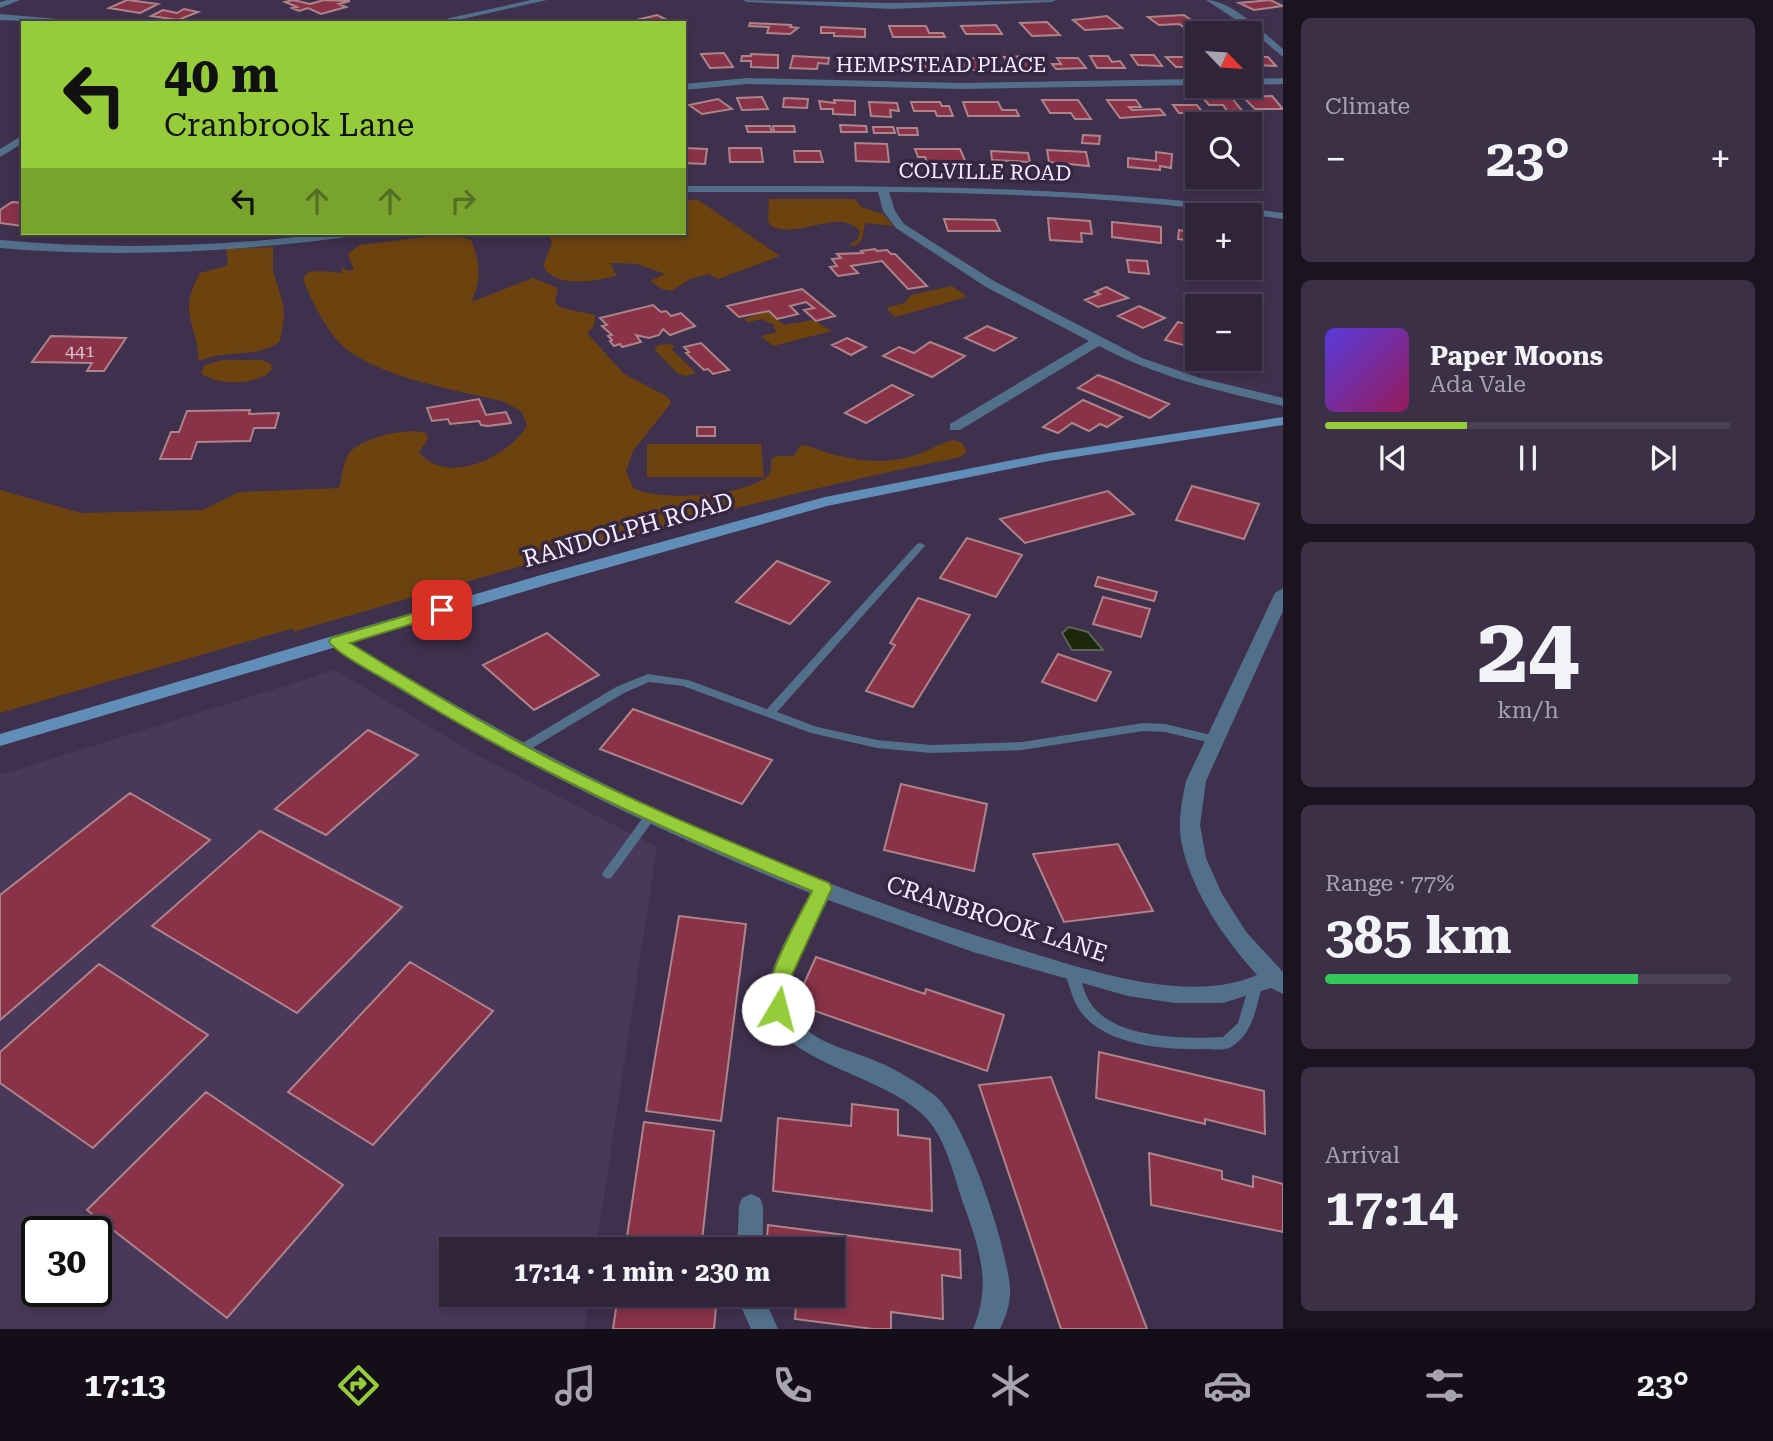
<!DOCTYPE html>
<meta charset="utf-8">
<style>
:root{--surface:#2f243a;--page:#3b3045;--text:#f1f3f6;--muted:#a7a4af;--line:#4a4154;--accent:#96cc39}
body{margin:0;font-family:"Roboto Serif",serif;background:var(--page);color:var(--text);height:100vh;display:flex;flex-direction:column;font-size:26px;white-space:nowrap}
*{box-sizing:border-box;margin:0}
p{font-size:23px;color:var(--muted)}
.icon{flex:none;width:38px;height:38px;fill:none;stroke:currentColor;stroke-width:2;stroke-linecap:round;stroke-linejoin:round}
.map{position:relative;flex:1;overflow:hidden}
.panel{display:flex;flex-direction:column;gap:18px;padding:18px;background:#1a1420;width:490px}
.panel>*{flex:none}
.hud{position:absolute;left:21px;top:21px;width:665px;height:214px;border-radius:0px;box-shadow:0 4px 10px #0003,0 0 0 2px var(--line);background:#96cc39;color:#111;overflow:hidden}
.needle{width:46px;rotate:115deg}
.fabs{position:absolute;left:1185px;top:21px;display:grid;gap:14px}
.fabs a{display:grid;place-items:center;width:77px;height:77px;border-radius:0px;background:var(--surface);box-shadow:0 4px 10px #0003,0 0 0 2px var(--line);font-size:35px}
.speed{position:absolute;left:21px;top:1216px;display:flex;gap:14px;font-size:35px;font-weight:700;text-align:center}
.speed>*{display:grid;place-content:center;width:91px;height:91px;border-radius:50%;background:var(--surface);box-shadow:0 4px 10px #0003,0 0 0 2px var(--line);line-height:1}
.speed .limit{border:4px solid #111;border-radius:10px;background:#fff;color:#111}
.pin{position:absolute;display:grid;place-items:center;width:60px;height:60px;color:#fff;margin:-30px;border-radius:14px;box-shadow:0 4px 10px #0006}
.me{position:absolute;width:77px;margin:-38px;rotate:8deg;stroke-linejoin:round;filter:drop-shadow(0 0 5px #0008)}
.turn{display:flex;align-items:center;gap:24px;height:147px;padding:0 28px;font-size:32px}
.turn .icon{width:91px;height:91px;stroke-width:2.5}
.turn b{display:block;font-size:49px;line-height:60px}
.lanes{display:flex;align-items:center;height:66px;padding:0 28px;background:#0003;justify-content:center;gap:35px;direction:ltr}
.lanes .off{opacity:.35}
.big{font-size:52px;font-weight:700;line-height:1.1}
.panel .tile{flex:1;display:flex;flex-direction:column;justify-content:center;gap:10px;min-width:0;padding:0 24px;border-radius:10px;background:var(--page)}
.panel .dial{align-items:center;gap:0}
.dial b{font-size:91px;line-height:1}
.song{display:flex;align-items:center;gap:21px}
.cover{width:84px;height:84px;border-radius:10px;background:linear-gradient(135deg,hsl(250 70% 55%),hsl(330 70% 35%))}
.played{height:7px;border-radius:4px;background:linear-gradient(90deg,var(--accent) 35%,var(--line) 35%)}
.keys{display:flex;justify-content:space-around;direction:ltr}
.heat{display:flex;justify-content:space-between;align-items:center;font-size:38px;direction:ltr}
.charge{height:10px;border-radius:5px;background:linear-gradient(90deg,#34c759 77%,var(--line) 0)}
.trip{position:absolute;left:439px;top:1237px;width:406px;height:70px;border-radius:0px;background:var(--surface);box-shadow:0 4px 10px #0003,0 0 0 2px var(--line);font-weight:700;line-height:70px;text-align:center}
.dock{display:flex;height:112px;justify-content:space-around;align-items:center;background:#130e17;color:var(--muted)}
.dock .icon{width:49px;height:49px}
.dock .current{color:var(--accent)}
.dock b{font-size:32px;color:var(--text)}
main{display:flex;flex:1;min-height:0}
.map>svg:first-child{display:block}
.built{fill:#4a385a;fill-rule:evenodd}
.green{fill:#6c430f}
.water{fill:#1c270c;stroke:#5d6255;stroke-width:2}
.building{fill:#893248;stroke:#ae848b;stroke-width:2}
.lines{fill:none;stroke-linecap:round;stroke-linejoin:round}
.service{fill:#53708b;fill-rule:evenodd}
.minor{fill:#53708b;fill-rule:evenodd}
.secondary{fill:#618eb9;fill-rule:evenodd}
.route{fill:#96cc39;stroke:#628525;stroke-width:2}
.labels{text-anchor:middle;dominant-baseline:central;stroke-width:7;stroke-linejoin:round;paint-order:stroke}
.far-number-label{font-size:18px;fill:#dabed1}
.far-street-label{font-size:21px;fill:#f5ecff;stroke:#352642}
.street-label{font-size:24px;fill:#f5ecff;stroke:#352642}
</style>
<main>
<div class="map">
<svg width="1283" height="1329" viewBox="0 0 1283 1329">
<rect width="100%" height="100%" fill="#3f304d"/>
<!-- built -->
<path class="built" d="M335 670 477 755 657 847 596 1249 452 1250V1295H589L584 1329H0V775ZM37 1232H96V1292H37Z"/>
<!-- green -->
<path class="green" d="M769 199H855L861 207 883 214 894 226 867 223 864 226C863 236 864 242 853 246L850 244 857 240 860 231C838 207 798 240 771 226L768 221Z
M684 200H698L780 256 718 279 709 274 690 279 672 291 662 289 650 281 665 274 637 264 610 263 617 276C596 280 556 290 543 266L552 243 548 233H684Z
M451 234 471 240C480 262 482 280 471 302L533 278 558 288 555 303 562 308 595 315 594 326 587 333 624 374 668 397 671 403 633 451 626 471 633 488C662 502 736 496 764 479 771 475 772 467 771 459L777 456H794L800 446 805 445C839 458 877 467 913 456 927 452 941 442 954 440L962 443 967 451 961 457C735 502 514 568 293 632L294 628 0 713V490L81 513 203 510 239 492 339 488C342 478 343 464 348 455 358 438 408 427 426 433L428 439 419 452C447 487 508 457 527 426L522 412 505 402C458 390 378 378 343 346 328 333 308 296 303 277L309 272 319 271 341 273 342 268 349 271 354 269 348 254 359 245Z
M273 247V271L283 304 284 318 280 341C260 359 224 349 199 361 197 322 177 314 200 273L226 266 228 263 226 249Z
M952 286 967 297 895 317 887 310 888 307 905 303 911 295Z
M768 312 784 325 813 320 832 331 773 346 761 336 777 332 773 327 776 326 762 319 748 322 743 319Z
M670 344 674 346 672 350 696 373 685 376 677 373 654 349 659 345Z
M222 360H261L271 364 272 369C260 386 217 386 201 373L205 365Z
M647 444H761L764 477H647Z"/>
<!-- water -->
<path class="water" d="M1069 627 1088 632 1103 650H1072L1062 633Z"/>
<!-- building -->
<path class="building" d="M127 0H128L158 4 140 13 109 8Z
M293 0 310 4 324 0 350 1 339 4 346 7 321 14 308 8 299 11 292 8 297 7 285 2Z
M1270 0 1283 6 1254 10 1239 3Z
M184 9 198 12 178 20 151 16 163 10 177 13Z
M657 15 673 23 632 21Z
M1184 15 1201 27 1185 28 1179 24 1159 25 1148 17Z
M1107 16 1122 28 1085 30 1073 20Z
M1047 22 1060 35 1032 36 1020 23Z
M750 23 791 25 790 27 798 28 790 34 767 33 769 27 749 26Z
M996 25 1002 34H966L961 26Z
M889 26H926L929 33H943L945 37H893Z
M821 27 865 29V37L834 36V33H821Z
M724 53 733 67 710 68 701 54Z
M1250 53 1256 57H1268L1276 66 1250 65Z
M751 54 778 55V68L751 67V61H741L742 56H751Z
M837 55 865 57 864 70 836 69Z
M1131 55H1154L1162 66 1138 65Z
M793 56 829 58 828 64 818 63 817 69 790 68Z
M1032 56 1040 68 1011 69 1004 57Z
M1090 56H1108L1112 62 1120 61 1125 68H1097Z
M1166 57H1192L1197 62V67H1176Z
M936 58H949L956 71H927L922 60H937Z
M961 58 993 59 997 70H965Z
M1057 58H1078L1086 68 1056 69 1052 64H1061Z
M878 59H912L913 64H904L905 70H880Z
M1272 96 1283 109H1255L1243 97Z
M762 97 768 109 742 110 737 98Z
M1202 97H1231L1243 112H1228L1223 105H1209Z
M784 98 808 99 807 108 783 107Z
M718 99 732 109 702 114 689 105Z
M834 100 855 101V115L833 114V109H821L819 101 835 103Z
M1042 100H1078L1091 119H1075L1071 113H1050Z
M1107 100H1136L1141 107H1129L1132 110 1160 109 1165 115 1120 118Z
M869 102 897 103 899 111 890 110 891 117 871 116Z
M911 102H940L942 106H949L953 116H937L935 111H914Z
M963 102H998L1002 110H1016L1019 116H968Z
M1173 105H1197L1203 113H1179Z
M840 125 866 126 867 132H841Z
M746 126H770L772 132H748Z
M773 126H794L795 132H774Z
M873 127H893L895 133H874Z
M897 128H917L918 135H899Z
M1083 135 1100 136 1099 144 1082 143Z
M855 143 887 144 889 162 856 161Z
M684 148 707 149 705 164 684 163Z
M729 148H761L763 162H730Z
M915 149H960L966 163H927L925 157H918Z
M1047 150 1086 152 1089 166 1049 162Z
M794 151H820L823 162H795Z
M991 151 1028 153 1030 162 992 160Z
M1156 152 1172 154 1171 168 1160 166V170L1128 167V158L1156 161Z
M12 202 23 203V226L0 223V210Z
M1048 218 1090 221 1092 234 1081 233 1082 242 1050 240Z
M944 219 995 220 1000 231H948Z
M1112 222 1161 227V243L1112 237Z
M1189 228 1197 229V242L1178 239 1179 230 1189 232Z
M875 249 877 251 887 250 891 254H895L927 286 908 289 882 261 851 266 858 273 838 276 830 267 837 266 832 259 841 258 837 254 863 253 861 251Z
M1127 260 1147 261 1149 274 1129 272Z
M1106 287 1128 298 1098 307 1085 300 1100 294 1095 292Z
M802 289 835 316 816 321 804 310 814 308 806 302 790 306 798 314 777 319 769 311 739 317 727 306Z
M653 305 661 312 666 311 671 316 681 313 695 326 670 335 663 329 659 335 649 338 636 335 641 342 622 347 620 344 614 346 610 341 612 340 608 336 612 335 602 326 607 325 600 318Z
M1139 306 1165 318 1143 328 1118 316Z
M1178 322 1197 327V349L1165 340Z
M987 326 1016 338 994 351 965 338Z
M51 336 126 338 104 371H87L92 363 32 362Z
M847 338 866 347 851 355 832 345Z
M930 342 965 356 932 377 883 356 899 347 914 353Z
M701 343 729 370 713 374 708 369 704 370 686 353 689 352 684 347Z
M1098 375 1114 381 1169 404 1150 418 1078 388Z
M892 385 913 395 866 423 845 413Z
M479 399 486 415 506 412 511 423 488 426 481 425 479 421 450 424 448 419 432 421 427 408Z
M1083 400 1122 417 1107 427 1100 424 1089 431 1072 423 1058 433 1043 427Z
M250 410 249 414 279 413 275 428H254L250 441 197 442 191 459H160L171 432H179L187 411Z
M697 427H715V436H697Z
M1192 486 1259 504 1244 539 1176 520Z
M1108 491 1134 514 1025 543 1000 519Z
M967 538 1022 555 996 597 940 578Z
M777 561 830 582 790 624 736 602Z
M1098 577 1157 592 1154 601 1095 586Z
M1103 597 1150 609 1141 637 1093 624Z
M918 598 970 615 913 707 866 691 895 645 890 643Z
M547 633 599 675 534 710 483 665Z
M1058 654 1111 672 1096 701 1042 682Z
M633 709 772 760 742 804 600 749Z
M368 730 418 755 326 835 275 809Z
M901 784 987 804 974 871 884 850Z
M130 793 210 840 0 1020V895Z
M260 831 402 907 297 1013 152 926Z
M1118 844 1153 911 1064 922 1033 854Z
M679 916 746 924 721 1121 646 1111Z
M816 957 925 994 926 989 1004 1015 987 1071 795 1004Z
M410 962 493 1011 373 1145 288 1092Z
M99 964 208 1035 93 1148 0 1083V1052Z
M1099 1052 1264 1091 1265 1134 1205 1119V1124L1096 1098Z
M1051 1077 1147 1329H1061L979 1085Z
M206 1092 343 1185 227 1318 87 1210Z
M852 1104 898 1110V1135L930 1139 932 1211 773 1191 778 1118 851 1126Z
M644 1122 714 1131 701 1250H625Z
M1149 1153 1222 1171V1179L1253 1187V1176L1283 1184V1232L1151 1205Z
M768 1225 960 1250 961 1278 942 1275 943 1319 891 1312V1329H873L795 1319 797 1295H833V1250H766Z
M618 1295H717L714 1329H613Z"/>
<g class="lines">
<!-- service -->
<path class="service" d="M920 543 923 544 925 546 923 548 777 712 817 727 877 740 931 745 1022 742 1143 723 1165 724 1215 736 1219 737 1221 740 1219 743 1215 744 1165 732 1143 731 1022 750 931 753 877 748 811 733 683 686 649 682 624 693 524 753H516L514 750 516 747 616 687 648 674 688 680 767 709 917 544Z
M651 811 655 812 657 815 655 818 612 877 608 879 604 877 602 874 604 871 647 812Z
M1072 968 1077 969C1082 981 1084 994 1091 1004 1115 1039 1185 1039 1223 1037L1238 1023 1250 982 1255 981 1260 982 1262 986C1256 1008 1253 1034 1231 1047 1224 1051 1211 1049 1204 1049 1167 1050 1112 1046 1085 1017 1074 1006 1070 988 1065 973L1067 969Z"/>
<!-- minor -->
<path class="minor" d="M7 0H20L0 8V2Z
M531 0H547L445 23H427Z
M743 0 892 3 1056 0 1052 2 892 9 747 2Z
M1206 0C1231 0 1264 33 1283 49V57L1247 27Z
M0 14 71 20 75 23 0 20Z
M747 78 962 83 1197 79V85L962 89 747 84 684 90V84Z
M1283 78V84L1250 85V79Z
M23 135V143L0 157V149Z
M684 186C885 186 1084 184 1283 213V219C1152 200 1021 193 889 192L895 211 904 224 994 281 1142 358 1200 378 1283 398V406C1219 391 1157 377 1099 346L960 430H950V424L1089 341 986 287 896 228 883 211 878 192H684Z
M330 233H361L355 236C236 252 119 258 0 248V240C110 250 220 247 330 233Z
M1283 588V611L1206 781 1200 825 1206 858 1222 894 1247 933 1283 972V994L1271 988 1223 1003H1175L1128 996 973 952 828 900C816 924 781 983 790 1008 803 1043 854 1050 883 1064 900 1072 918 1083 933 1094 966 1118 1007 1247 1010 1288 1011 1303 1006 1316 1000 1329H973C991 1286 981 1254 966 1211 955 1182 948 1142 927 1119 888 1075 785 1065 768 1011 758 981 797 921 810 893 668 836 530 769 399 689 382 678 339 656 328 642L337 636 343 638C555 770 781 877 1019 949 1087 970 1189 1005 1257 975 1224 939 1190 889 1181 840 1178 820 1182 800 1186 781L1275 593Z
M751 1194 760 1198 763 1206V1250H737L739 1206 742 1198Z
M736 1295H763L778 1329H751Z"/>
<!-- secondary -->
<path class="secondary" d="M1283 417V425L1049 461 827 506 553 583 0 746V734L541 575 825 497 1049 453Z"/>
</g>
<!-- route -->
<path class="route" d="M442 605 449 610 447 613 350 643C416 684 483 724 552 760 642 806 736 844 829 883L832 888 790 979 785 1015 778 1017 770 1015C756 987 799 919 812 891 670 832 531 770 400 688 382 677 340 656 329 642L331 638Z"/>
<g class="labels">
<!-- far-number labels -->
<g class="far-number-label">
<text x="80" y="350">441</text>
</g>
<!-- far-street labels -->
<g class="far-street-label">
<text x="941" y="65">HEMPSTEAD PLACE</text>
<text transform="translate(985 172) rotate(1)">COLVILLE ROAD</text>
</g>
<!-- street labels -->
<g class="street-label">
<text transform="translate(628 530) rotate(-16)">RANDOLPH ROAD</text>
<text transform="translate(997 919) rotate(18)">CRANBROOK LANE</text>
</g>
</g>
</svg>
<div class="fabs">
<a><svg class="needle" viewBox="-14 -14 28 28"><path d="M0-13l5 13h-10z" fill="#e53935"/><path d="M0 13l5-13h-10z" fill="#a7a4af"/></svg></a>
<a><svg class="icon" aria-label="search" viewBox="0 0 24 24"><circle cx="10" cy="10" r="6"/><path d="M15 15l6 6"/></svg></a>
<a>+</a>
<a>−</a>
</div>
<div class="speed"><div class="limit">30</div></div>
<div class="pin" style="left:442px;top:610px;background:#d93025"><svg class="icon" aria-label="arrive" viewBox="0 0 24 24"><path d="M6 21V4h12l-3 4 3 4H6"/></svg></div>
<svg class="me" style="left:778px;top:1009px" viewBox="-20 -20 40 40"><circle r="19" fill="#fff"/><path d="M0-13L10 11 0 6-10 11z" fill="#96cc39"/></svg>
<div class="trip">17:14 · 1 min · 230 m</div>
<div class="hud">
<div class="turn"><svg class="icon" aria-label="left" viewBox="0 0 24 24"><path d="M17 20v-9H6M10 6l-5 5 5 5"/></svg><div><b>40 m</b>Cranbrook Lane</div></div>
<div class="lanes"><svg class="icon" aria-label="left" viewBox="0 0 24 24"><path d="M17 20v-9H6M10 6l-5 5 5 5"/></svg><svg class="icon off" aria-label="ahead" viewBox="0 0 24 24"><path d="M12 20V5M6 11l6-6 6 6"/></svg><svg class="icon off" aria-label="ahead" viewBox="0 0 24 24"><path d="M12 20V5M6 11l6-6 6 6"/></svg><svg class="icon off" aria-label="right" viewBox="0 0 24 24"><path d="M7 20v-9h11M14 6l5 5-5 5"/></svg></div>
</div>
</div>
<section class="panel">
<div class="tile"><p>Climate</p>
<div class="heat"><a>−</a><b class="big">23°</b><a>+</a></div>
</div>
<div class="tile">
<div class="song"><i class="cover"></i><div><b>Paper Moons</b><p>Ada Vale</p></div></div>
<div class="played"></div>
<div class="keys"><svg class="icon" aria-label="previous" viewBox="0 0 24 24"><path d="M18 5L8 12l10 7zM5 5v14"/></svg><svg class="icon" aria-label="pause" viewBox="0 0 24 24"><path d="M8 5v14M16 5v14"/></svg><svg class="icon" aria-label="next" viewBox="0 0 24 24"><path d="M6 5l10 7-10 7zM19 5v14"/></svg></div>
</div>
<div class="tile dial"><b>24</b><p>km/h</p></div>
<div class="tile"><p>Range · 77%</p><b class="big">385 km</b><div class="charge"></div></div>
<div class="tile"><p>Arrival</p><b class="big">17:14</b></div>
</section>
</main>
<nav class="dock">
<b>17:13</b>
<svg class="icon current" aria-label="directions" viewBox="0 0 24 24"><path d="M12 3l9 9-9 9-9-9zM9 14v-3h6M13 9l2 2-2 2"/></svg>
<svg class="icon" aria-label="music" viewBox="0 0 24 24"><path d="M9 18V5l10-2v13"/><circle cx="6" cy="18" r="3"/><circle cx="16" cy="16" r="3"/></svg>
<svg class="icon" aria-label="phone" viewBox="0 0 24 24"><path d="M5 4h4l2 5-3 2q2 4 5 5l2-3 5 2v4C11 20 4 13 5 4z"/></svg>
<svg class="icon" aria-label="climate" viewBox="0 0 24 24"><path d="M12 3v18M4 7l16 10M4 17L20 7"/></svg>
<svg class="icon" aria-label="car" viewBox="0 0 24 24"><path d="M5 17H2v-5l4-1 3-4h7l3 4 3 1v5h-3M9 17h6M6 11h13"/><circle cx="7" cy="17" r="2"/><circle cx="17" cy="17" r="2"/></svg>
<svg class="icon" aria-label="filters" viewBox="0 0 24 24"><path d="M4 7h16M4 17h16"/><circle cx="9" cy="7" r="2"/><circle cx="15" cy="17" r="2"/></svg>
<b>23°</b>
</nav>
